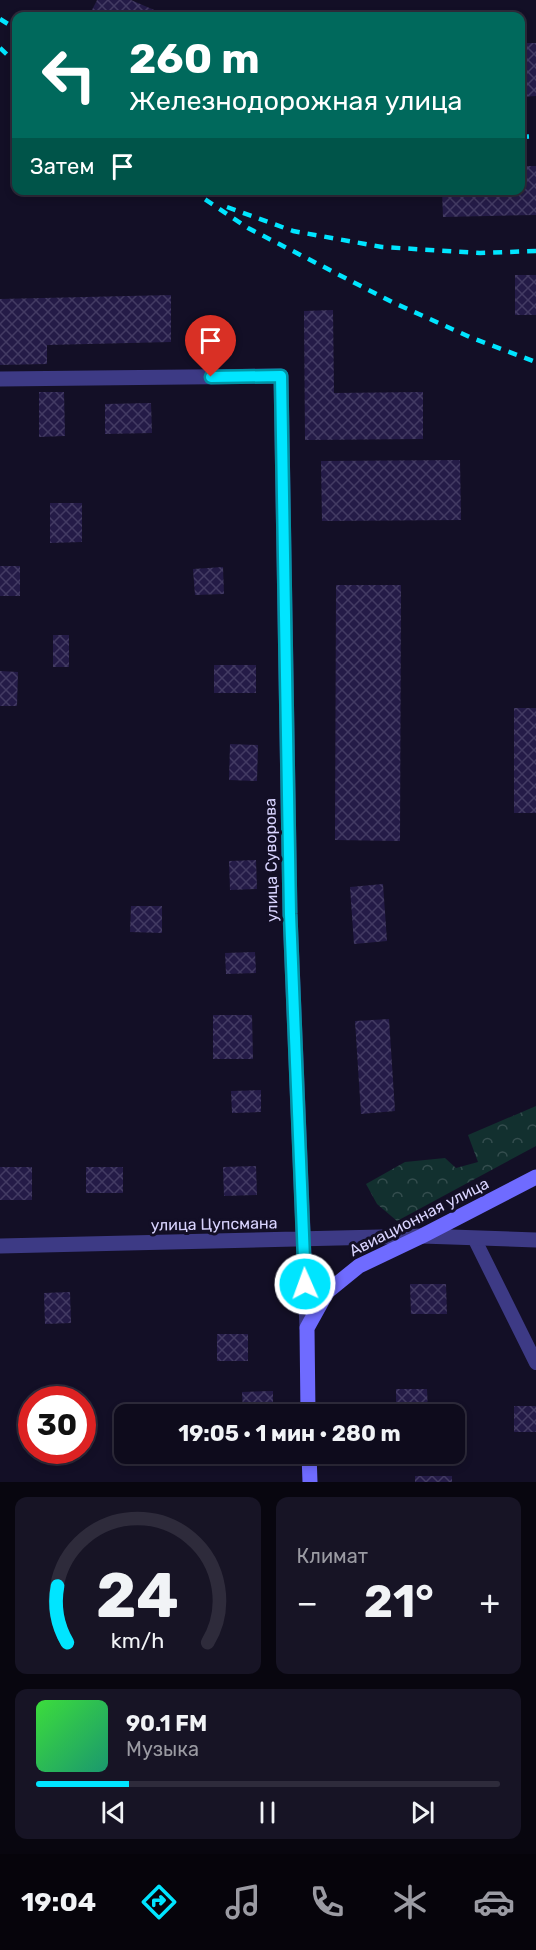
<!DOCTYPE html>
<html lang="ru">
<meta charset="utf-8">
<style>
:root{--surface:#0e0b1c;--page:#171425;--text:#f1f3f6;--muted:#9b9ba3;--line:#2e2b3b;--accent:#00e5ff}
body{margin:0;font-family:Rubik,sans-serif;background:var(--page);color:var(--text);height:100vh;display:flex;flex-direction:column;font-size:22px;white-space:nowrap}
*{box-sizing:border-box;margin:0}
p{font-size:20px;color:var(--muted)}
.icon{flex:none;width:33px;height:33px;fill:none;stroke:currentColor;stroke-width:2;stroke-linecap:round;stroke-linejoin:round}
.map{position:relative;height:1482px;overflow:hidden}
.side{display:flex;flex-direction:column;gap:15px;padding:15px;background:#08060f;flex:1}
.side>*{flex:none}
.top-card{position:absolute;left:12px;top:12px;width:513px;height:183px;border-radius:12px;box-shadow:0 3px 9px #0003,0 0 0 2px var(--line);background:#00695c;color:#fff;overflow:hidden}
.speed{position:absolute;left:18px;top:1386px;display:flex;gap:12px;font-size:30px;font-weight:700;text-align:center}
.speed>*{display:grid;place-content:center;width:78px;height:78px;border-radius:50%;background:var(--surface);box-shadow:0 3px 9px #0003,0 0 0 2px var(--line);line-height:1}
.speed .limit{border:9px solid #d22;background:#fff;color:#111}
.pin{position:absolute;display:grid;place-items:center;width:51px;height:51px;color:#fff;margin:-62px -26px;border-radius:50% 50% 50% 0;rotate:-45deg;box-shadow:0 0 6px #0007}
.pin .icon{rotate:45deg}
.me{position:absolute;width:66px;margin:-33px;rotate:358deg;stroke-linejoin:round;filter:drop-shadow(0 0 4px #0008)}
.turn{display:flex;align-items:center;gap:21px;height:126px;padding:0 18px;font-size:27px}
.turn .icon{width:78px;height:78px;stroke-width:2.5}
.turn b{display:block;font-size:42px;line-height:51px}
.then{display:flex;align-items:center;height:57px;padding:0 18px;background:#0003;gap:12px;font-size:22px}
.big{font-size:45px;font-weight:700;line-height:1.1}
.side .tile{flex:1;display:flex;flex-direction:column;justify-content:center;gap:9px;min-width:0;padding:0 21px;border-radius:12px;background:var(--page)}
.side .dial{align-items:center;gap:0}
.dial svg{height:156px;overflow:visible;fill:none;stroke:var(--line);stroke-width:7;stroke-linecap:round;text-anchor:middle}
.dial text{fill:var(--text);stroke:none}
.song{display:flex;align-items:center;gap:18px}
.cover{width:72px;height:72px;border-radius:9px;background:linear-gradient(135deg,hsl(120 70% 55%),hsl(160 70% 35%))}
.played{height:6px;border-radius:3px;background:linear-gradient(90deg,var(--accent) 20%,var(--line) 20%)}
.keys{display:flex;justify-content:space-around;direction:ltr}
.heat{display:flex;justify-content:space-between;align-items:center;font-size:33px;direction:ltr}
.side .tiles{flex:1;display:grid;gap:15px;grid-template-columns:1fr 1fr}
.tile:last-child{grid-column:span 2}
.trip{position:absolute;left:114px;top:1404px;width:351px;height:60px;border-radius:12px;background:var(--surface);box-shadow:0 3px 9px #0003,0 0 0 2px var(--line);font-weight:700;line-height:60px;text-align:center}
.dock{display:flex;height:96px;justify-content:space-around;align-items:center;background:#06040b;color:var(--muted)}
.dock .icon{width:42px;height:42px}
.dock .on{color:var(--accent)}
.dock b{font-size:27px;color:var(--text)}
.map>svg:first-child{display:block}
.forest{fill:url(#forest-crowns)}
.building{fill:url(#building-cross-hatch)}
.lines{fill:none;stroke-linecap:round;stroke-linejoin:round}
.lane{stroke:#3d3a85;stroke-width:14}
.street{stroke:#3d3a85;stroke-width:15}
.secondary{stroke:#6f6bff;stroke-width:15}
.rail{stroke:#00e5ff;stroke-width:4.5;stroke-dasharray:9 8;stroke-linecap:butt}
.route-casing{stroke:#0095a6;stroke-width:15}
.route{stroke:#00e5ff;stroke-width:10}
.labels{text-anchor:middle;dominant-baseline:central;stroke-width:6;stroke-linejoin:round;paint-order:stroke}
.street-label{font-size:16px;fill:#d9d4ff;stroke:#130f26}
</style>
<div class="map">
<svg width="536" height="1482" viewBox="0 0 536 1482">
<defs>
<pattern id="forest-crowns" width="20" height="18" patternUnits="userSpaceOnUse" patternTransform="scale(1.5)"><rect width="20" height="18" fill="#12302f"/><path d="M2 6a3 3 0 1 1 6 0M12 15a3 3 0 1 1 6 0" fill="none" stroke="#344d4e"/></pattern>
<pattern id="building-cross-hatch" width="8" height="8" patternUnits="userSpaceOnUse" patternTransform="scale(1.5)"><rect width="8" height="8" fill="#241b47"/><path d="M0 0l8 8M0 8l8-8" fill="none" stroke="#433b63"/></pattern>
</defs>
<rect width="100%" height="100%" fill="#130f26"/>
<!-- forest -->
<path class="forest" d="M536 1106V1146L397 1221 377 1204 366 1184 405 1162 445 1158 456 1168 478 1162 468 1135Z"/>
<!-- building -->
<path class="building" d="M97 0H131L168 16H89Z
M520 43H536V96L520 97Z
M520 166H536V215L443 217 442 190H520Z
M515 275H536V315H515Z
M171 295V342L47 345V364L0 365V299Z
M333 310 334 393 423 392V439L305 440 304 311Z
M39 392H64L65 436 39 437Z
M151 403 152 433 105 434V404Z
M460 460 461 520 322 521 321 461Z
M50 503H82V542L50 543Z
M0 566H20V596H0Z
M223 567 224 594 195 595 193 569Z
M336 585H401L400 841 335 840Z
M53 635H69V667H53Z
M214 665H256V693H214Z
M0 671 18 672 17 706H0Z
M514 708H536V813H514Z
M230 744 258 745 257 781 229 780Z
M256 860 257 889 230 890 229 861Z
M383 884 387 941 354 944 350 887Z
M131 906H162V933L130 932Z
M255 952 256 973 226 974 225 953Z
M213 1015H252L253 1059H213Z
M389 1019 395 1111 361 1114 355 1021Z
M261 1090V1112L232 1113 231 1091Z
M256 1166 257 1195 224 1196 223 1167Z
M0 1167H32V1200H0Z
M86 1167H123V1193H86Z
M410 1284H446L447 1314H411Z
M70 1292 71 1323 45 1324 44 1293Z
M217 1334H248V1361H217Z
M396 1389H427L428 1414H396Z
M273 1391V1414H243L242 1392Z
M514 1406H536V1432H514Z
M415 1476H452V1482H415Z"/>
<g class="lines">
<!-- lane -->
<path class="lane" d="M474 1238 536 1363"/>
<!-- street -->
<path class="street" d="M0 379 281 376 290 914 307 1328
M0 1246 422 1236 536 1240"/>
<!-- secondary -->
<path class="secondary" d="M308 1414 307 1328 327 1292 359 1266 422 1236 536 1177
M309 1454 310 1482"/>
<!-- rail -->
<path class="rail" d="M0 19 16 29
M0 48 16 63
M520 137 536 136
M191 190 248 228 392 302 472 338 536 362
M227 207 293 231 382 247 480 253 536 251"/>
</g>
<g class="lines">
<defs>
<path id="route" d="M211 377 281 376 290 914 305 1284"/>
</defs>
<!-- route casing -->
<use href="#route" class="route-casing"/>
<!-- route -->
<use href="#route" class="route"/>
</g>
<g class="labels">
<!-- street labels -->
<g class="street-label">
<text transform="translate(271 860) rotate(-91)">улица Суворова</text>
<text transform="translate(419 1217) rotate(-27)">Авиационная улица</text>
<text transform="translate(214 1224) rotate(-1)">улица Цупсмана</text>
</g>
</g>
</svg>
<div class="speed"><div class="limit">30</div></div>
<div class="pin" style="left:211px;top:377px;background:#d93025"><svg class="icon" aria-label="arrive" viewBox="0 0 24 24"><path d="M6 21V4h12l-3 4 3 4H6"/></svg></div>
<svg class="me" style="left:305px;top:1284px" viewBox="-20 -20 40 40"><circle r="17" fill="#00e5ff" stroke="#fff" stroke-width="3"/><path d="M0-11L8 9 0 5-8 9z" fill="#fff"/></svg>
<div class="trip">19:05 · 1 мин · 280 m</div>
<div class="top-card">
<div class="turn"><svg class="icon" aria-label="left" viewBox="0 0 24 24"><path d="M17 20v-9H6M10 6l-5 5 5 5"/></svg><div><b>260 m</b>Железнодорожная улица</div></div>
<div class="then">Затем<svg class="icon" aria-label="arrive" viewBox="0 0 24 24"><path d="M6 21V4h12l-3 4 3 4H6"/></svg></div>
</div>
</div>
<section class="side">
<div class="tiles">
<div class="tile dial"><svg viewBox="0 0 100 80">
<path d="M14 69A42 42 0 1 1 86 69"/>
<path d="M14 69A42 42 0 0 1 9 40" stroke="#00e5ff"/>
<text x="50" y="56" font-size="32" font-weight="700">24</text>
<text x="50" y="72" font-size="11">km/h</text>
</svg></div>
<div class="tile"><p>Климат</p>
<div class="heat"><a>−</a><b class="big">21°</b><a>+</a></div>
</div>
<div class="tile">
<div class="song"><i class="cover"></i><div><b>90.1 FM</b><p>Музыка</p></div></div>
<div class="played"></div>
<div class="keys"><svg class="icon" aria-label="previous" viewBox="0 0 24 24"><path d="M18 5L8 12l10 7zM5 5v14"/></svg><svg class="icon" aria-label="pause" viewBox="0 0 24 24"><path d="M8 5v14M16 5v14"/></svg><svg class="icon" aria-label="next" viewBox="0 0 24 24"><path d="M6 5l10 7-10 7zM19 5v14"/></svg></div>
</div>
</div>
</section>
<nav class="dock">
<b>19:04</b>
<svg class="icon on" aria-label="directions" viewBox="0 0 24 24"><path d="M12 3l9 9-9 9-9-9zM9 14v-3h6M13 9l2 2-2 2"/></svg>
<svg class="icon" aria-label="music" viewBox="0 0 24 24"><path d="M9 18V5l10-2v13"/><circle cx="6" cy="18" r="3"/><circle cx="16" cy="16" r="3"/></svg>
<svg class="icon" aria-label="phone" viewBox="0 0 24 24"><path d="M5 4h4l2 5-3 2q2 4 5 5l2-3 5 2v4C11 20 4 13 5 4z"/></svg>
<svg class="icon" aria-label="climate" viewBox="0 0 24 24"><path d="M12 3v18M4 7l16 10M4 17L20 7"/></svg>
<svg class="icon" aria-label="car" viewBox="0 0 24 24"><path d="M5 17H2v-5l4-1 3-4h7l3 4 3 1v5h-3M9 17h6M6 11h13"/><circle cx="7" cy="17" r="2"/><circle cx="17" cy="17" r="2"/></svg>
</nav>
